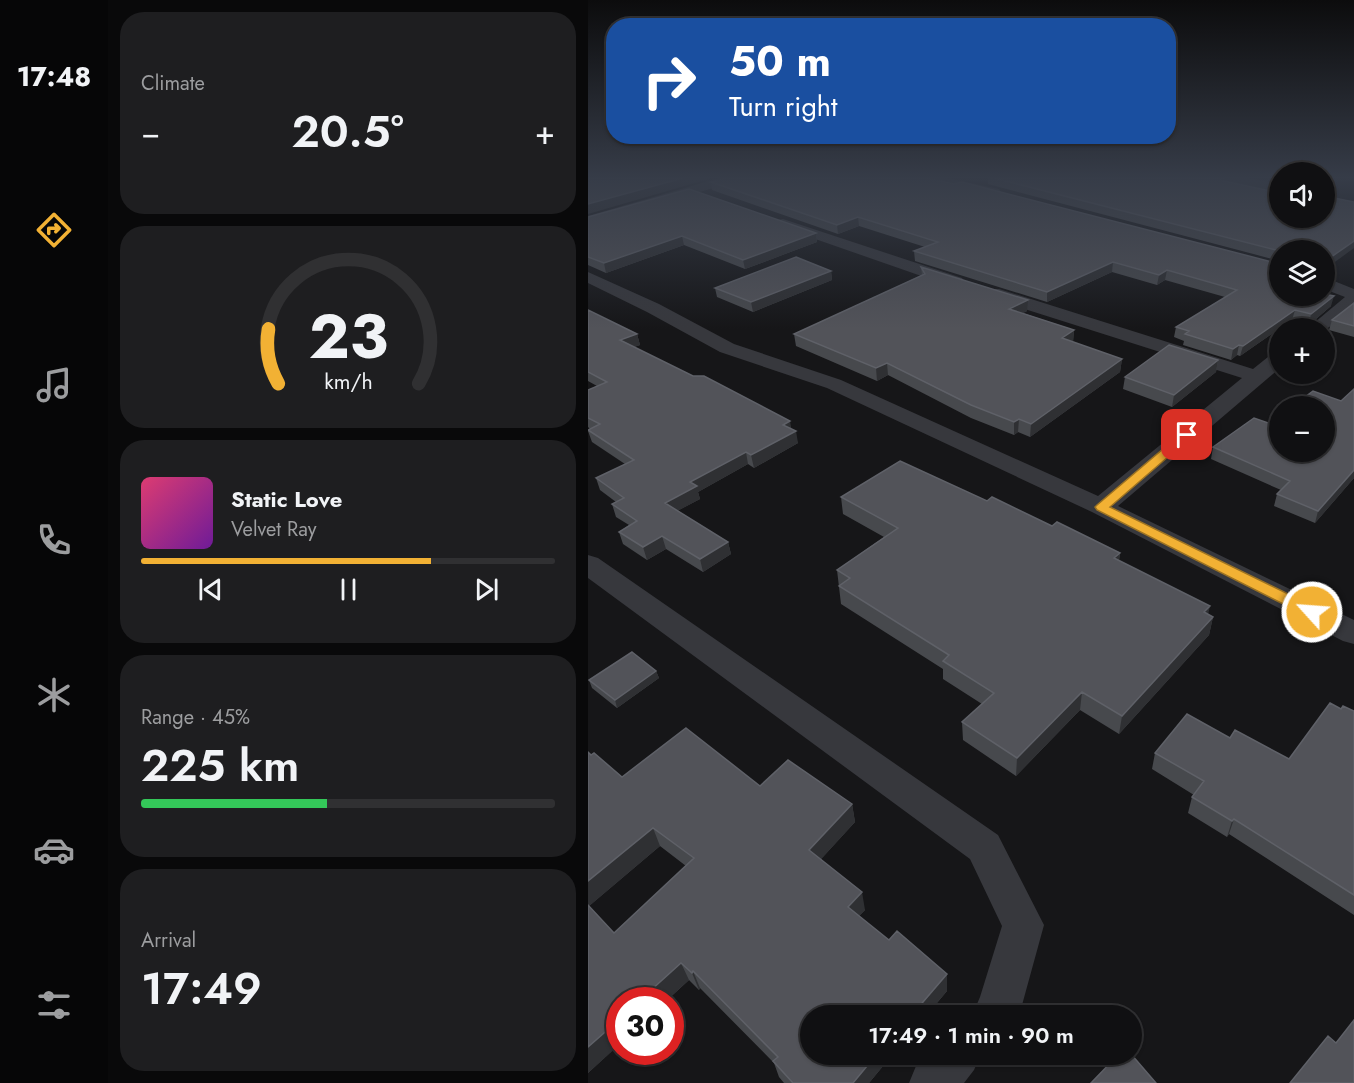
<!DOCTYPE html>
<meta charset="utf-8">
<style>
:root{--surface:#101012;--page:#1e1e20;--text:#f1f3f6;--muted:#9c9d9f;--line:#303032;--accent:#f2b134}
body{margin:0;font-family:Jost,sans-serif;background:var(--page);color:var(--text);height:100vh;display:flex;flex-direction:column;font-size:22px;white-space:nowrap}
*{box-sizing:border-box;margin:0}
p{font-size:20px;color:var(--muted)}
.icon{flex:none;width:33px;height:33px;fill:none;stroke:currentColor;stroke-width:2;stroke-linecap:round;stroke-linejoin:round}
.map{position:relative;flex:1;overflow:hidden}
.drawer{display:flex;flex-direction:column;gap:12px;padding:12px;background:#09090a;width:480px}
.drawer>*{flex:none}
.hud{position:absolute;left:18px;top:18px;width:570px;height:126px;border-radius:24px;box-shadow:0 2px 4px #0004,0 0 0 2px var(--line);background:#1a4fa0;color:#fff;overflow:hidden}
.controls{position:absolute;left:681px;top:162px;display:grid;gap:12px}
.controls a{display:grid;place-items:center;width:66px;height:66px;border-radius:50%;background:var(--surface);box-shadow:0 2px 4px #0004,0 0 0 2px var(--line);font-size:30px}
.speed{position:absolute;left:18px;top:987px;display:flex;gap:12px;font-size:30px;font-weight:700;text-align:center}
.speed>*{display:grid;place-content:center;width:78px;height:78px;border-radius:50%;background:var(--surface);box-shadow:0 2px 4px #0004,0 0 0 2px var(--line);line-height:1}
.speed .limit{border:9px solid #d22;background:#fff;color:#111}
.pin{position:absolute;display:grid;place-items:center;width:51px;height:51px;color:#fff;margin:-26px;border-radius:12px;box-shadow:0 3px 9px #0006}
.me{position:absolute;width:66px;margin:-33px;rotate:296deg;stroke-linejoin:round;filter:drop-shadow(0 0 4px #0008)}
.turn{display:flex;align-items:center;gap:21px;height:126px;padding:0 24px;font-size:27px}
.turn .icon{width:78px;height:78px;stroke-width:2.5}
.turn b{display:block;font-size:42px;line-height:51px}
.big{font-size:45px;font-weight:600;line-height:1.1}
.drawer .widget{flex:1;display:flex;flex-direction:column;justify-content:center;gap:9px;min-width:0;padding:0 21px;border-radius:24px;background:var(--page)}
.drawer .dial{align-items:center;gap:0}
.dial svg{height:156px;overflow:visible;fill:none;stroke:var(--line);stroke-width:7;stroke-linecap:round;text-anchor:middle}
.dial text{fill:var(--text);stroke:none}
.song{display:flex;align-items:center;gap:18px}
.cover{width:72px;height:72px;border-radius:9px;background:linear-gradient(135deg,hsl(340 70% 55%),hsl(280 70% 35%))}
.played{height:6px;border-radius:3px;background:linear-gradient(90deg,var(--accent) 70%,var(--line) 70%)}
.keys{display:flex;justify-content:space-around;direction:ltr}
.heat{display:flex;justify-content:space-between;align-items:center;font-size:33px;direction:ltr}
.charge{height:9px;border-radius:4px;background:linear-gradient(90deg,#34c759 45%,var(--line) 0)}
.trip{position:absolute;left:212px;top:1005px;width:342px;height:60px;border-radius:30px;background:var(--surface);box-shadow:0 2px 4px #0004,0 0 0 2px var(--line);font-weight:600;line-height:60px;text-align:center}
main{display:flex;flex:1;min-height:0}
.menu{display:flex;flex-direction:column;width:108px;justify-content:space-around;align-items:center;background:#060607;color:var(--muted)}
.menu .icon{width:42px;height:42px}
.menu .active{color:var(--accent)}
.menu b{font-size:27px;color:var(--text)}
.map>svg:first-child{display:block}
.lines{fill:none;stroke-linecap:round;stroke-linejoin:round}
.street{fill:#37383d;fill-rule:evenodd}
.wall{fill:#47494d;fill-rule:evenodd}
.shaded-wall{fill:#2f3033}
.building{fill:#525359;stroke:#5f6168;stroke-width:1.5}
.route{fill:#f2b134;stroke:#9d7322;stroke-width:1.5}
</style>
<main>
<nav class="menu">
<b>17:48</b>
<svg class="icon active" aria-label="directions" viewBox="0 0 24 24"><path d="M12 3l9 9-9 9-9-9zM9 14v-3h6M13 9l2 2-2 2"/></svg>
<svg class="icon" aria-label="music" viewBox="0 0 24 24"><path d="M9 18V5l10-2v13"/><circle cx="6" cy="18" r="3"/><circle cx="16" cy="16" r="3"/></svg>
<svg class="icon" aria-label="phone" viewBox="0 0 24 24"><path d="M5 4h4l2 5-3 2q2 4 5 5l2-3 5 2v4C11 20 4 13 5 4z"/></svg>
<svg class="icon" aria-label="climate" viewBox="0 0 24 24"><path d="M12 3v18M4 7l16 10M4 17L20 7"/></svg>
<svg class="icon" aria-label="car" viewBox="0 0 24 24"><path d="M5 17H2v-5l4-1 3-4h7l3 4 3 1v5h-3M9 17h6M6 11h13"/><circle cx="7" cy="17" r="2"/><circle cx="17" cy="17" r="2"/></svg>
<svg class="icon" aria-label="filters" viewBox="0 0 24 24"><path d="M4 7h16M4 17h16"/><circle cx="9" cy="7" r="2"/><circle cx="15" cy="17" r="2"/></svg>
</nav>
<section class="drawer">
<div class="widget"><p>Climate</p>
<div class="heat"><a>−</a><b class="big">20.5°</b><a>+</a></div>
</div>
<div class="widget dial"><svg viewBox="0 0 100 80">
<path d="M14 69A42 42 0 1 1 86 69"/>
<path d="M14 69A42 42 0 0 1 9 41" stroke="#f2b134"/>
<text x="50" y="56" font-size="32" font-weight="700">23</text>
<text x="50" y="72" font-size="11">km/h</text>
</svg></div>
<div class="widget">
<div class="song"><i class="cover"></i><div><b>Static Love</b><p>Velvet Ray</p></div></div>
<div class="played"></div>
<div class="keys"><svg class="icon" aria-label="previous" viewBox="0 0 24 24"><path d="M18 5L8 12l10 7zM5 5v14"/></svg><svg class="icon" aria-label="pause" viewBox="0 0 24 24"><path d="M8 5v14M16 5v14"/></svg><svg class="icon" aria-label="next" viewBox="0 0 24 24"><path d="M6 5l10 7-10 7zM19 5v14"/></svg></div>
</div>
<div class="widget"><p>Range · 45%</p><b class="big">225 km</b><div class="charge"></div></div>
<div class="widget"><p>Arrival</p><b class="big">17:49</b></div>
</section>
<div class="map">
<svg width="766" height="1083" viewBox="0 0 766 1083">
<rect width="100%" height="100%" fill="#161618"/>
<g class="lines">
<!-- street -->
<path class="street" d="M131 178H151L149 181 0 225V216Z
M336 178H359L411 189 413 192 406 196 338 181Z
M633 178H659L692 184V192L640 182Z
M195 219 374 278 377 282 374 286H362L190 226 188 223 190 220Z
M0 272 71 304 146 344 253 380 510 496 654 378 399 297 396 293 399 289H411L665 369 685 353 692 351V368L530 506 766 620V644L755 641 504 512 239 388 132 352 59 312 0 283Z
M736 277 766 289V308L736 331V328H720L757 297 736 289Z
M0 555 10 558 410 835 456 925 431 1016H384L392 997 414 926 382 859 0 578Z
M339 1054H393L386 1070 376 1083H321L328 1066Z"/>
</g>
<!-- wall -->
<path class="wall" d="M338 178 743 306 721 325 704 320 652 356 649 355 643 360 595 345 596 341 586 337 588 327 637 297 577 280 569 285 524 272 459 302 327 261 326 251 337 247 271 226 250 234 124 190 123 182Z
M400 178H640L639 181 692 250V261L400 184Z
M0 217 228 233 229 242 157 269 96 245 18 273 0 265Z
M333 267 439 311 435 313 486 330 485 342 534 359 532 372 442 437 430 432 426 435 383 418 300 375 289 381 208 346 206 334 334 275Z
M243 271 244 280 165 312 129 297 127 288Z
M766 303V337L741 330 744 320Z
M0 310 49 334 52 345 46 347 203 429 210 443 166 468 160 464 110 492 112 499 89 511 140 542 143 554 115 572 78 549 59 560 35 544 31 532 41 525 28 517 24 504 28 502 12 490 8 478 37 464 4 442 0 431V430L2 429 0 427V390L9 386 0 381Z
M630 360 628 372 584 407 535 389 537 377Z
M753 401 766 478 727 523 686 506 689 494 693 490 623 459 625 447 683 424Z
M253 497 399 501 532 553 531 561 625 617 621 635 531 734 492 710 428 776 375 740 374 722 394 704 355 679V669L253 604 249 570 296 537 255 514Z
M68 671 71 678 29 708 4 688 1 680Z
M753 709 766 711V915L641 834 639 837 600 813 604 797 606 795 564 769 567 753 642 738 701 759Z
M0 752 34 777 172 786 264 804 267 822 233 859 277 910 271 916 359 991 338 1016H222V1054H305L281 1083H196L191 1077 186 1063 112 988 111 990 101 980 0 1073ZM72 846 98 866 26 933 1 906Z"/>
<!-- shaded-wall -->
<path class="shaded-wall" d="M95 178H124L0 214V204Z
M636 178H640L639 184 631 180Z
M270 217 271 226 250 234 249 225Z
M228 233 229 242 157 269 155 260Z
M94 236 96 245 18 273 16 263Z
M766 241V248L736 270V262Z
M525 262 524 272 459 302V292Z
M579 270 577 280 569 285 571 275Z
M243 271 244 280 165 312 163 302Z
M746 296 743 306 721 325 723 314Z
M440 300 439 311 420 320 421 309Z
M707 310 704 320 652 356 655 346Z
M486 330 485 342 474 338Z
M49 334 52 345 35 351 32 340Z
M651 345 649 355 643 360 645 349Z
M534 359 532 372 442 437 443 424Z
M630 360 628 372 584 407 586 395Z
M299 363 300 375 289 381 288 368Z
M431 419 430 432 426 435V422Z
M202 421 204 432 195 425Z
M208 431 210 443 166 468 163 455Z
M158 452 160 464 110 492 112 499 80 516 77 503 102 482Z
M766 470V478L727 523 730 511Z
M74 536 78 549 59 560 55 547Z
M140 542 143 554 115 572 112 559Z
M532 553 529 571 526 558Z
M622 606 618 624 616 612Z
M625 617 621 635 531 734 534 716Z
M68 671 71 678 29 708 27 700Z
M494 692 492 710 428 776 429 758Z
M264 804 267 822 225 868 221 850Z
M646 819 641 834 639 837 644 821Z
M65 828 72 846 0 907V881Z
M274 892 277 910 263 925 260 907Z
M93 963 101 980 79 1000H52Z
M105 971 112 988 111 990 104 973Z
M359 974V991L338 1016H323Z
M32 1019V1044L0 1073V1047Z
M289 1054H305L281 1083H265Z"/>
<!-- building -->
<path class="building" d="M0 178H95L0 204Z
M139 178H338L366 184 374 182 692 264V296H736V294L746 296 723 314 707 310 655 346 651 345 645 349 597 334 601 331 588 327 649 290 579 270 571 275 525 262 459 292 326 251 350 242 270 217 249 225 123 182Z
M406 178H636L631 180 692 193V218H736V196L766 202V241L736 262V250L692 251Z
M101 189 228 233 155 260 94 236 16 263 0 257V217Z
M208 257 243 271 163 302 127 288Z
M333 267 440 300 421 309 486 330 474 338 534 359 443 424 431 419 426 422 383 405 299 363 288 368 206 334 337 274Z
M766 303V326L744 320Z
M0 310 49 334 32 340 105 376H116L202 421 195 425 208 431 163 455 158 452 102 482 109 486 77 503 140 542 112 559 74 536 55 547 31 532 49 521 24 504 36 498 8 478 46 460 0 430 12 424 0 418V390L19 382 0 372Z
M581 345 630 360 586 395 537 377Z
M766 389V470L730 511 689 494 702 481 625 447 666 418 683 424 692 417V452H736V406H705L725 391 753 401Z
M312 461 399 501 404 497 464 526 469 522 532 553 526 558 622 606 616 612 625 617 534 716 494 692 429 758 374 722 406 693 355 661 361 655 251 586 262 578 249 570 310 528 253 497Z
M44 652 68 671 27 700 1 680Z
M742 703 753 709 755 706 766 711V895L646 819 644 821 604 797 616 781 567 753 599 714 642 738 647 730 701 759Z
M98 728 172 786 200 760 264 804 221 850 274 892 260 907 301 940 309 931 359 974 323 1016H222V1054H289L265 1083H205L185 1061 190 1057 105 971 104 973 93 963 52 1000H32V1019L0 1047V905L26 933 106 858 65 828 0 881V752L3 755 6 753 34 777Z
M766 1020V1083H702L740 1036 748 1043Z
M531 1054H543L568 1083H503Z"/>
<!-- sky -->
<linearGradient id="sky" x2="0" y2="1"><stop stop-color="#0c0c0d"/><stop offset="0.54" stop-color="#363c48"/><stop offset="1" stop-color="#363c48" stop-opacity="0"/></linearGradient>
<rect width="766" height="329" fill="url(#sky)"/>
<!-- route -->
<path class="route" d="M599 431 603 432V437L522 507 729 608 731 612 729 616H719L509 510 507 507 509 505 595 432Z"/>
</svg>
<div class="controls">
<a><svg class="icon" aria-label="sound" viewBox="0 0 24 24"><path d="M4 9h4l5-4v14l-5-4H4zM17 9q2 3 0 6"/></svg></a>
<a><svg class="icon" aria-label="layers" viewBox="0 0 24 24"><path d="M12 4l9 5-9 5-9-5zM3 14l9 5 9-5"/></svg></a>
<a>+</a>
<a>−</a>
</div>
<div class="speed"><div class="limit">30</div></div>
<div class="pin" style="left:599px;top:435px;background:#d93025"><svg class="icon" aria-label="arrive" viewBox="0 0 24 24"><path d="M6 21V4h12l-3 4 3 4H6"/></svg></div>
<svg class="me" style="left:724px;top:612px" viewBox="-20 -20 40 40"><circle r="17" fill="#f2b134" stroke="#fff" stroke-width="3"/><path d="M0-11L8 9 0 5-8 9z" fill="#fff"/></svg>
<div class="trip">17:49 · 1 min · 90 m</div>
<div class="hud">
<div class="turn"><svg class="icon" aria-label="right" viewBox="0 0 24 24"><path d="M7 20v-9h11M14 6l5 5-5 5"/></svg><div><b>50 m</b>Turn right</div></div>
</div>
</div>
</main>
